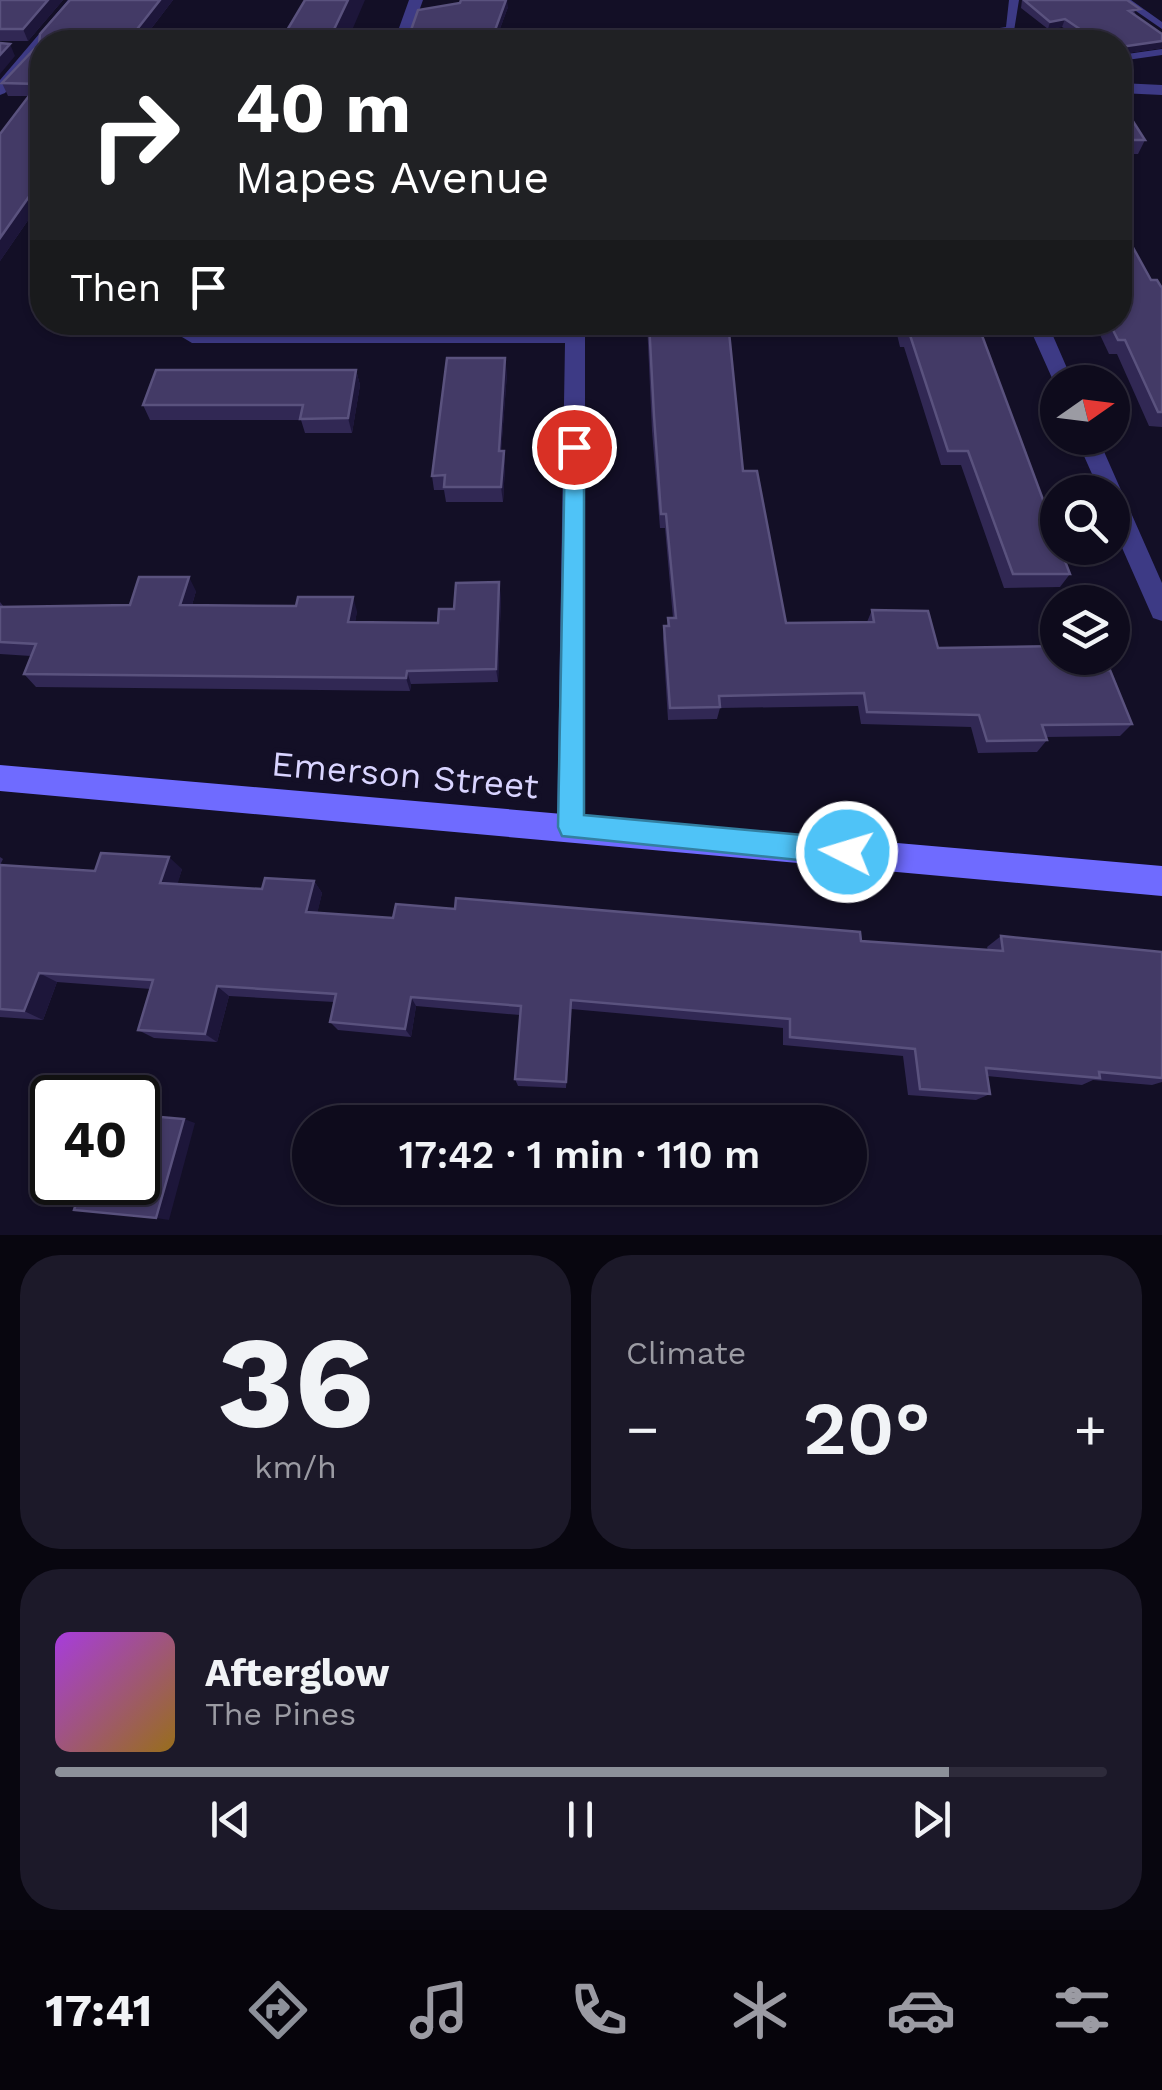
<!DOCTYPE html>
<meta charset="utf-8">
<style>
:root{--surface:#0e0b1c;--page:#1c1929;--text:#f1f3f6;--muted:#9b9ba3;--line:#2e2b3b;--accent:#8c9099}
body{margin:0;font-family:"Work Sans",sans-serif;background:var(--page);color:var(--text);height:100vh;display:flex;flex-direction:column;font-size:38px;white-space:nowrap}
*{box-sizing:border-box;margin:0}
p{font-size:32px;color:var(--muted)}
.icon{flex:none;width:55px;height:55px;fill:none;stroke:currentColor;stroke-width:2;stroke-linecap:round;stroke-linejoin:round}
.map{position:relative;height:1235px;overflow:hidden}
.sheet{display:flex;flex-direction:column;gap:20px;padding:20px;background:#08060f;flex:1}
.sheet>*{flex:none}
.banner{position:absolute;left:30px;top:30px;width:1102px;height:305px;border-radius:40px;box-shadow:0 2px 8px #0004,0 0 0 2px var(--line);background:#202124;color:#fff;overflow:hidden}
.needle{width:65px;rotate:76deg}
.tools{position:absolute;left:1040px;top:365px;display:grid;gap:20px}
.tools a{display:grid;place-items:center;width:90px;height:90px;border-radius:50%;background:var(--surface);box-shadow:0 2px 8px #0004,0 0 0 2px var(--line);font-size:50px}
.speed{position:absolute;left:30px;top:1075px;display:flex;gap:20px;font-size:50px;font-weight:700;text-align:center}
.speed>*{display:grid;place-content:center;width:130px;height:130px;border-radius:50%;background:var(--surface);box-shadow:0 2px 8px #0004,0 0 0 2px var(--line);line-height:1}
.speed .limit{border:5px solid #111;border-radius:15px;background:#fff;color:#111}
.pin{position:absolute;display:grid;place-items:center;width:85px;height:85px;color:#fff;margin:-42px;border:5px solid #fff;border-radius:50%;box-shadow:0 2px 10px #0007}
.me{position:absolute;width:110px;margin:-55px;rotate:275deg;stroke-linejoin:round;filter:drop-shadow(0 0 8px #0008)}
.turn{display:flex;align-items:center;gap:35px;height:210px;padding:0 40px;font-size:45px}
.turn .icon{width:130px;height:130px;stroke-width:2.5}
.turn b{display:block;font-size:70px;line-height:85px}
.then{display:flex;align-items:center;height:95px;padding:0 40px;background:#0003;gap:20px;font-size:38px}
.big{font-size:75px;font-weight:600;line-height:1.1}
.sheet .card{flex:1;display:flex;flex-direction:column;justify-content:center;gap:15px;min-width:0;padding:0 35px;border-radius:40px;background:var(--page)}
.sheet .dial{align-items:center;gap:0}
.dial b{font-size:130px;line-height:1}
.song{display:flex;align-items:center;gap:30px}
.cover{width:120px;height:120px;border-radius:15px;background:linear-gradient(135deg,hsl(280 70% 55%),hsl(40 70% 35%))}
.played{height:10px;border-radius:5px;background:linear-gradient(90deg,var(--accent) 85%,var(--line) 85%)}
.keys{display:flex;justify-content:space-around;direction:ltr}
.heat{display:flex;justify-content:space-between;align-items:center;font-size:55px;direction:ltr}
.sheet .tiles{flex:1;display:grid;gap:20px;grid-template-columns:1fr 1fr}
.card:last-child{grid-column:span 2}
.trip{position:absolute;left:292px;top:1105px;width:575px;height:100px;border-radius:50px;background:var(--surface);box-shadow:0 2px 8px #0004,0 0 0 2px var(--line);font-weight:600;line-height:100px;text-align:center}
.tab-bar{display:flex;height:160px;justify-content:space-around;align-items:center;background:#06040b;color:var(--muted)}
.tab-bar .icon{width:70px;height:70px}
.tab-bar .on{color:var(--accent)}
.tab-bar b{font-size:45px;color:var(--text)}
.map>svg:first-child{display:block}
.lines{fill:none;stroke-linecap:round;stroke-linejoin:round}
.lane{fill:#3d3a85;fill-rule:evenodd}
.street{fill:#3d3a85;fill-rule:evenodd}
.secondary{fill:#6f6bff;fill-rule:evenodd}
.wall{fill:#312854}
.shaded-wall{fill:#1d163a}
.building{fill:#433a66;stroke:#5a527e;stroke-width:2.5}
.route{fill:#4fc3f7;stroke:#337fa1;stroke-width:2.5}
.labels{text-anchor:middle;dominant-baseline:central;stroke-width:10;stroke-linejoin:round;paint-order:stroke}
.street-label{font-size:35px;fill:#d9d4ff;stroke:#130f26}
</style>
<div class="map">
<svg width="1162" height="1235" viewBox="0 0 1162 1235">
<rect width="100%" height="100%" fill="#130f26"/>
<g class="lines">
<!-- lane -->
<path class="lane" d="M1009 0H1019L1014 31 935 42H912L1006 27Z
M1120 0H1131L1162 22V29Z
M1162 49V55L1120 61V55Z"/>
<!-- street -->
<path class="street" d="M68 0H82L47 42H42V48L5 93 0 95V80Z
M409 0H423L408 42H394Z
M1120 83 1162 85V95L1120 93Z
M565 322H585V827L581 837 571 841 561 837 557 827 565 343H192L182 337 192 331H565Z
M1027 322H1047L1073 382H1058L1056 387Z
M1076 438H1098L1162 583V621L1153 618 1112 525V492H1100Z"/>
<!-- secondary -->
<path class="secondary" d="M0 765 1162 866V896L0 791Z"/>
</g>
<!-- wall -->
<path class="wall" d="M0 0H63L28 41H0Z
M70 0H173L141 42H42V200L0 261V134L29 96H8L2 83 39 44Z
M1022 0H1127L1137 16 1162 48 1120 54V42H1085L1062 27 1048 29 1021 8Z
M508 7 495 42 412 41 411 30Z
M1120 104 1145 140 1138 154H1120Z
M1151 280 1162 288V427L1149 426 1117 354H1109L1094 322H1120Z
M647 322H728L743 471 786 623 867 622 872 610 938 648 1089 671 1132 724 1120 736 1046 737 1047 740 1037 752 978 753 971 727 861 724 858 706 720 708 717 719 668 720 663 639 664 626H667L668 618H673L665 528H660L652 431Z
M894 322H977L1070 574 1060 587 1004 588 961 465H941L904 347H900Z
M356 370 360 385 352 433H305L301 420H150L143 405Z
M507 373 501 451H504L505 466 503 502H446L444 490H434L432 476Z
M196 591 192 605 357 611 355 622 438 623 454 609 501 596 498 682 411 684 410 691 36 687 24 674 31 656 0 654V602L4 607 130 605Z
M0 857 3 859 0 865 95 871 182 869 177 884 262 889 314 881 322 893 317 913 393 918 861 941 988 950 987 947 1001 936 1162 952V1082L1152 1085 1093 1080 1082 1085 987 1076 990 1094 976 1100 908 1095 903 1056 783 1045V1028L571 1009 566 1088 518 1086 515 1079 520 1015 416 1006 411 1037 338 1030 330 1022 334 1002 229 996 217 1042 154 1038 138 1030 151 989 57 982 43 1020 0 1017Z"/>
<!-- shaded-wall -->
<path class="shaded-wall" d="M48 0H63L28 41 23 29Z
M160 0H173L141 42H127Z
M348 0H365L347 42H328Z
M506 0H507L508 7 495 42 494 33Z
M1065 19 1062 27 1048 29 1050 22Z
M1162 41V48L1120 54V47Z
M10 44 15 56 0 74V55Z
M42 178V200L0 261V238Z
M505 358 507 373 500 466 499 451Z
M356 370 360 385 352 433 348 418Z
M504 451 505 466 503 502 501 487Z
M189 577 196 591 188 619 180 605Z
M499 582 501 596 498 682 496 669Z
M353 597 357 611 353 636 348 622Z
M407 671 411 684 410 691 406 678Z
M169 857 182 869 174 896 160 883Z
M314 881 322 893 315 923 306 912Z
M39 973 57 982 43 1020 24 1011Z
M217 986 229 996 217 1042 205 1034Z
M411 997 416 1006 411 1037 405 1029Z
M184 1119 195 1123 169 1220 156 1218Z"/>
<!-- building -->
<path class="building" d="M0 0H48L23 29H0Z
M70 0H160L127 42H42V178L0 238V134L38 84 2 83 39 44 40 34Z
M305 0H348L328 42H280Z
M461 0H506L494 33 411 30 418 10 460 3Z
M1024 0H1127L1140 9 1129 11 1162 34V41L1120 47V42H1099L1065 19 1050 22Z
M0 43 10 44 0 55Z
M1120 104H1122L1145 140H1120Z
M1120 224 1151 280H1157L1162 288V412H1158L1125 340H1118L1109 322H1120Z
M649 322H728L743 471H757L786 623 874 622 872 610 928 611 938 648 1058 646V658H1084L1089 671 1110 670 1132 724 1042 725 1047 740 987 741 979 715 867 712 864 693 719 696 720 707 670 708 664 626H669L668 618H676L666 514H661L654 416Z
M903 322H977L1058 540V548H1060L1070 574H1013L968 451H948L909 332H906Z
M447 358H505L499 451H504L501 487H444L445 475 432 476Z
M156 370H356L348 418 300 419 303 405H143Z
M139 577H189L180 605 296 606 298 597H353L348 622 438 623 439 609H454L456 583 499 582 496 669 407 671 406 678 24 674 36 644 0 642V607L130 605Z
M101 853 169 857 160 883 262 889 265 878 314 881 306 912 393 918 396 904 455 909 456 898 860 932 861 941 1003 951 1001 936 1162 952V1078L1099 1072 1100 1078 986 1068 990 1094 920 1089 915 1049 790 1037V1019L571 1000 566 1082 515 1079 521 1006 411 997 405 1029 330 1022 336 994 217 986 205 1034 138 1030 153 980 39 973 24 1011 0 1009V865L95 871Z
M138 1115 184 1119 156 1218 74 1210 83 1182H138Z"/>
<!-- route -->
<path class="route" d="M574 440 584 447V815L847 839 856 843 860 852 856 861 847 865 562 836 558 827 565 447Z"/>
<g class="labels">
<!-- street labels -->
<g class="street-label">
<text transform="translate(405 775) rotate(5)">Emerson Street</text>
</g>
</g>
</svg>
<div class="tools">
<a><svg class="needle" viewBox="-14 -14 28 28"><path d="M0-13l5 13h-10z" fill="#e53935"/><path d="M0 13l5-13h-10z" fill="#9b9ba3"/></svg></a>
<a><svg class="icon" aria-label="search" viewBox="0 0 24 24"><circle cx="10" cy="10" r="6"/><path d="M15 15l6 6"/></svg></a>
<a><svg class="icon" aria-label="layers" viewBox="0 0 24 24"><path d="M12 4l9 5-9 5-9-5zM3 14l9 5 9-5"/></svg></a>
</div>
<div class="speed"><div class="limit">40</div></div>
<div class="pin" style="left:574px;top:447px;background:#d93025"><svg class="icon" aria-label="arrive" viewBox="0 0 24 24"><path d="M6 21V4h12l-3 4 3 4H6"/></svg></div>
<svg class="me" style="left:847px;top:852px" viewBox="-20 -20 40 40"><circle r="17" fill="#4fc3f7" stroke="#fff" stroke-width="3"/><path d="M0-11L8 9 0 5-8 9z" fill="#fff"/></svg>
<div class="trip">17:42 · 1 min · 110 m</div>
<div class="banner">
<div class="turn"><svg class="icon" aria-label="right" viewBox="0 0 24 24"><path d="M7 20v-9h11M14 6l5 5-5 5"/></svg><div><b>40 m</b>Mapes Avenue</div></div>
<div class="then">Then<svg class="icon" aria-label="arrive" viewBox="0 0 24 24"><path d="M6 21V4h12l-3 4 3 4H6"/></svg></div>
</div>
</div>
<section class="sheet">
<div class="tiles">
<div class="card dial"><b>36</b><p>km/h</p></div>
<div class="card"><p>Climate</p>
<div class="heat"><a>−</a><b class="big">20°</b><a>+</a></div>
</div>
<div class="card">
<div class="song"><i class="cover"></i><div><b>Afterglow</b><p>The Pines</p></div></div>
<div class="played"></div>
<div class="keys"><svg class="icon" aria-label="previous" viewBox="0 0 24 24"><path d="M18 5L8 12l10 7zM5 5v14"/></svg><svg class="icon" aria-label="pause" viewBox="0 0 24 24"><path d="M8 5v14M16 5v14"/></svg><svg class="icon" aria-label="next" viewBox="0 0 24 24"><path d="M6 5l10 7-10 7zM19 5v14"/></svg></div>
</div>
</div>
</section>
<nav class="tab-bar">
<b>17:41</b>
<svg class="icon on" aria-label="directions" viewBox="0 0 24 24"><path d="M12 3l9 9-9 9-9-9zM9 14v-3h6M13 9l2 2-2 2"/></svg>
<svg class="icon" aria-label="music" viewBox="0 0 24 24"><path d="M9 18V5l10-2v13"/><circle cx="6" cy="18" r="3"/><circle cx="16" cy="16" r="3"/></svg>
<svg class="icon" aria-label="phone" viewBox="0 0 24 24"><path d="M5 4h4l2 5-3 2q2 4 5 5l2-3 5 2v4C11 20 4 13 5 4z"/></svg>
<svg class="icon" aria-label="climate" viewBox="0 0 24 24"><path d="M12 3v18M4 7l16 10M4 17L20 7"/></svg>
<svg class="icon" aria-label="car" viewBox="0 0 24 24"><path d="M5 17H2v-5l4-1 3-4h7l3 4 3 1v5h-3M9 17h6M6 11h13"/><circle cx="7" cy="17" r="2"/><circle cx="17" cy="17" r="2"/></svg>
<svg class="icon" aria-label="filters" viewBox="0 0 24 24"><path d="M4 7h16M4 17h16"/><circle cx="9" cy="7" r="2"/><circle cx="15" cy="17" r="2"/></svg>
</nav>
